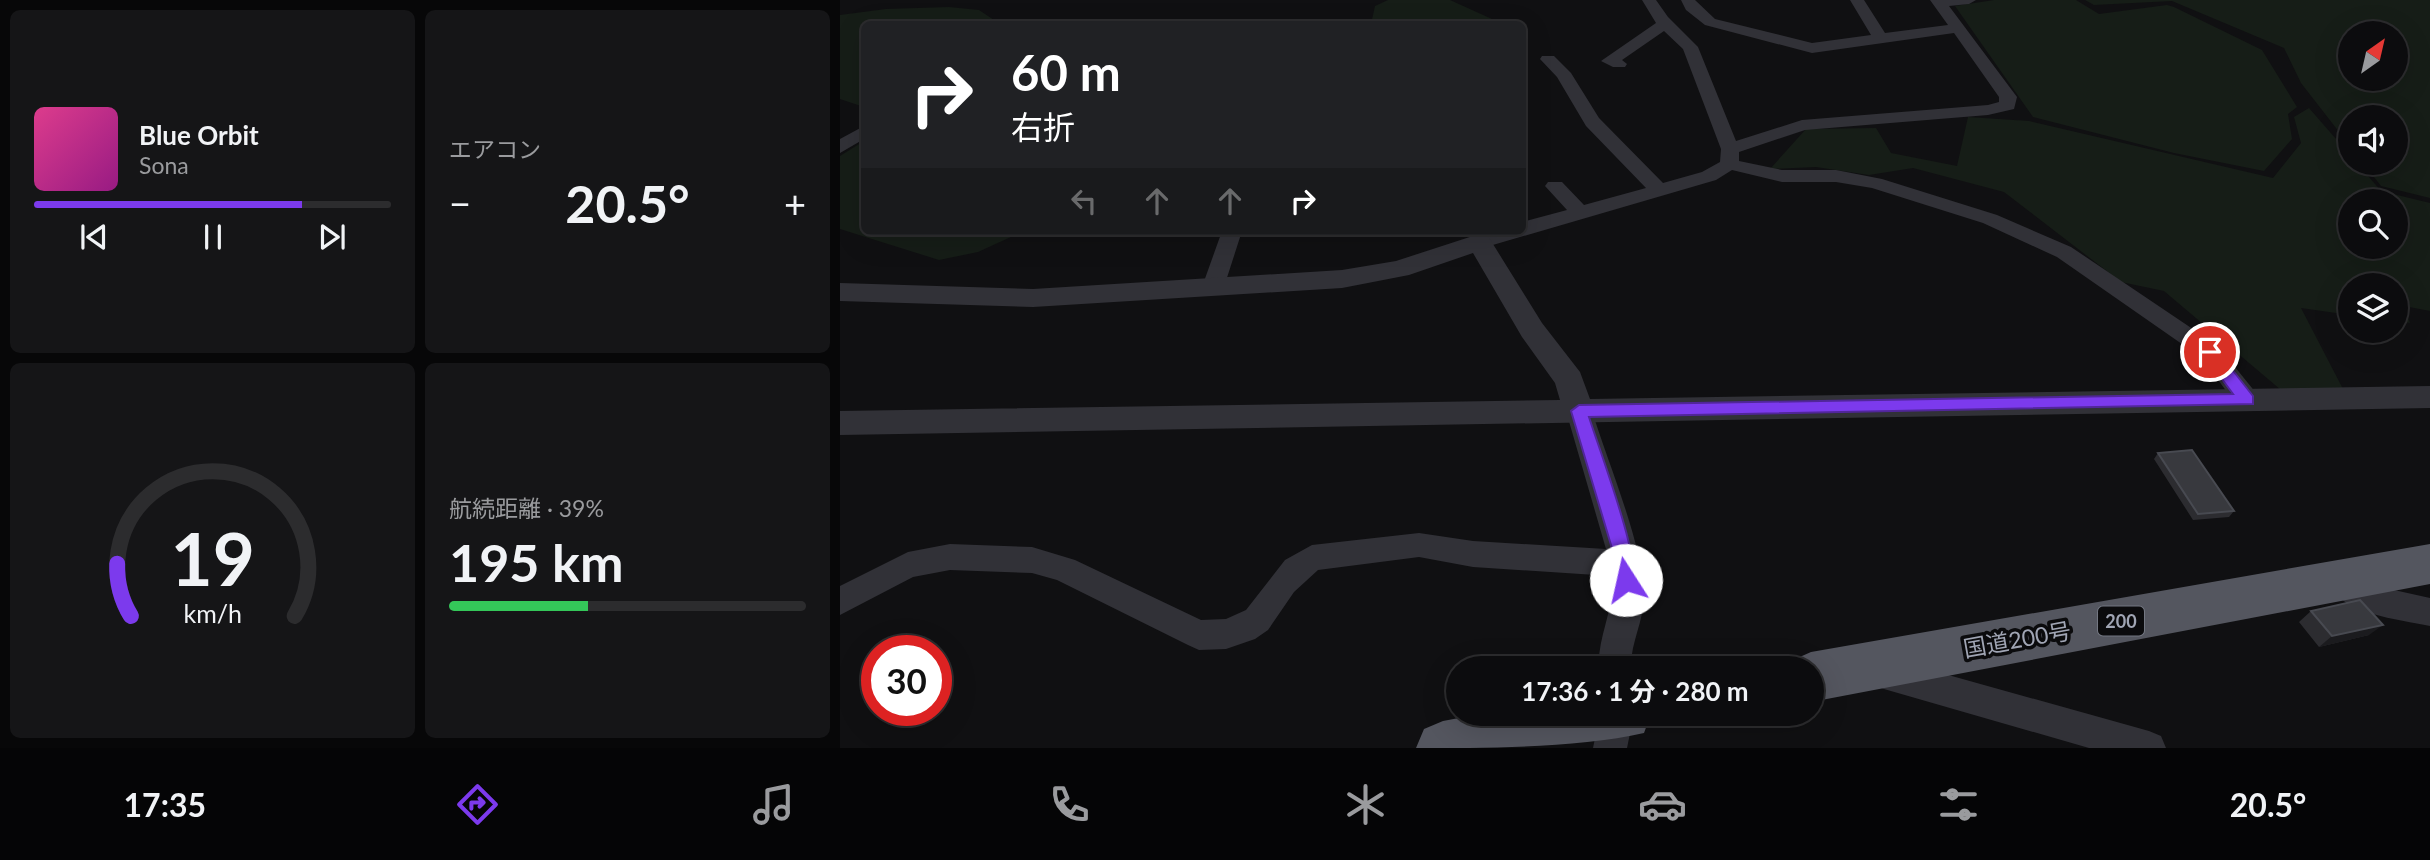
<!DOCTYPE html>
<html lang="ja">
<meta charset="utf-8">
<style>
:root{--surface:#0c0c0e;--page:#151517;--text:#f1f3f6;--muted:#9a9b9e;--line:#2c2c2e;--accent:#7c3aed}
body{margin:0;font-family:Lato,"Noto Sans JP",sans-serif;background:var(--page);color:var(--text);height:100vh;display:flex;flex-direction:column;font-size:26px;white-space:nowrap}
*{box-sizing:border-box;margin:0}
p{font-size:23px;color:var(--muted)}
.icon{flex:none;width:38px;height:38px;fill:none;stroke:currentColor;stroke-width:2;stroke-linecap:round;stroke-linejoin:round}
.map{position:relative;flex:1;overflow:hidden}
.details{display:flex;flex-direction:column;gap:10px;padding:10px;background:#070708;width:840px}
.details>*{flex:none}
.banner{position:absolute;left:21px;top:21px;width:665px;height:214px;border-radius:10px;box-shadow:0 7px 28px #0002,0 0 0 2px var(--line);background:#202124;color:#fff;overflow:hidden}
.needle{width:46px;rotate:34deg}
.fabs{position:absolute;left:1498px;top:21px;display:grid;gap:14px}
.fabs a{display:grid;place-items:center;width:70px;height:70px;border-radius:50%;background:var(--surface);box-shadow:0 7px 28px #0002,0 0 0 2px var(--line);font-size:35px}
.speed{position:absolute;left:21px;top:635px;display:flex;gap:14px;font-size:35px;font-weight:700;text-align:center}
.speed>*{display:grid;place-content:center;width:91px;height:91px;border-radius:50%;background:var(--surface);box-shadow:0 7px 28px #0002,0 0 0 2px var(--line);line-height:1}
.speed .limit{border:10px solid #d22;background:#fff;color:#111}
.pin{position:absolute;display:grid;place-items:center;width:60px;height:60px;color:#fff;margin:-30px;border:4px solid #fff;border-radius:50%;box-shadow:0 2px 7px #0007}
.me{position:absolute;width:77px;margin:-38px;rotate:350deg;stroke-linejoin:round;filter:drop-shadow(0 0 5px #0008)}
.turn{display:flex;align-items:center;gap:24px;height:147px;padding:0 35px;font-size:32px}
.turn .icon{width:91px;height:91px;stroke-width:2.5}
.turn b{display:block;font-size:49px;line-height:60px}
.lanes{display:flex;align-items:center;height:66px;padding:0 35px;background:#0003;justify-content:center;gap:35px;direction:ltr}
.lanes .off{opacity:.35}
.big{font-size:52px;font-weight:700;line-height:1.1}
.details .tile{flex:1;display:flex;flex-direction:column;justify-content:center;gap:10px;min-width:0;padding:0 24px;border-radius:10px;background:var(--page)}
.details .dial{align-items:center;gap:0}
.dial svg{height:182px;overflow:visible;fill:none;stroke:var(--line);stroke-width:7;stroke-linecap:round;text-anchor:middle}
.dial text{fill:var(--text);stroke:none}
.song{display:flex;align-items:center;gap:21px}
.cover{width:84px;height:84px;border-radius:10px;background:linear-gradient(135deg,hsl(330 70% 55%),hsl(310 70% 35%))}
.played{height:7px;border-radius:4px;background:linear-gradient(90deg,var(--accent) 75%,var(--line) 75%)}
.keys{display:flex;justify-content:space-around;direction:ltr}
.heat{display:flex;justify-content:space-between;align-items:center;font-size:38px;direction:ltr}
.charge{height:10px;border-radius:5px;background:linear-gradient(90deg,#34c759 39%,var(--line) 0)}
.details .tiles{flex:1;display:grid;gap:10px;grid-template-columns:repeat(2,1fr)}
.trip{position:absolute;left:606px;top:656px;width:378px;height:70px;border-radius:35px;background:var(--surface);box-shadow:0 7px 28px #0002,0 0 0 2px var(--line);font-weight:700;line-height:70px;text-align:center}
.menu{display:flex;height:112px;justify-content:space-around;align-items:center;background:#050506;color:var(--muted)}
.menu .icon{width:49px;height:49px}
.menu .current{color:var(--accent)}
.menu b{font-size:32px;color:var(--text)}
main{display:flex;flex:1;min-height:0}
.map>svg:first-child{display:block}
.green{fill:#161d17;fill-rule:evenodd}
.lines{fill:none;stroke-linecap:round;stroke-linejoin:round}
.minor{fill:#313137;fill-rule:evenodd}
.tertiary{fill:#313137;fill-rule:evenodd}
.trunk{fill:#54565f;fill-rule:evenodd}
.wall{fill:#2c2c30}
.shaded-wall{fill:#1b1b1e}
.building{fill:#38393e;stroke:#484a51;stroke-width:2}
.route{fill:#7c3aed;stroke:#51269a;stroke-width:2}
.labels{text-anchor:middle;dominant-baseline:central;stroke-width:7;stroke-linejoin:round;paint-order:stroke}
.shield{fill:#0b0b0d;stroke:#737782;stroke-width:2}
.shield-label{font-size:18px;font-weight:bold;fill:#a0a5b4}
.near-street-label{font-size:23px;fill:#a0a5b4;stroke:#0b0b0d}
</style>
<main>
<section class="details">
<div class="tiles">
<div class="tile">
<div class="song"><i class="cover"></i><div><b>Blue Orbit</b><p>Sona</p></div></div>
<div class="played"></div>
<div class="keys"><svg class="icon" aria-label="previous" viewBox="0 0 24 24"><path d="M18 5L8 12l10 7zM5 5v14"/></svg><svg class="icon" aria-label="pause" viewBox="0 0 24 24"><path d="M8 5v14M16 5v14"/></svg><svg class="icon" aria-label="next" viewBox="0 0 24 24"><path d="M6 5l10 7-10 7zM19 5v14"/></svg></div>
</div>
<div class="tile"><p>エアコン</p>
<div class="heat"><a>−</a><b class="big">20.5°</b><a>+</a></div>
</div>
<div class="tile dial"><svg viewBox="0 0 100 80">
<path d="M14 69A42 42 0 1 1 86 69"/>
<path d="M14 69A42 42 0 0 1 8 46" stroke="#7c3aed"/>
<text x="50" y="56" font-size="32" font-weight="700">19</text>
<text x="50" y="72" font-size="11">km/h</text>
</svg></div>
<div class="tile"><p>航続距離 · 39%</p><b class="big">195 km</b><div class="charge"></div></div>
</div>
</section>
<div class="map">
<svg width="1590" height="748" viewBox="0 0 1590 748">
<rect width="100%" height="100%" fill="#101012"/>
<!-- green -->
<path class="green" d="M548 0H610L663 24H531L535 6Z
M1154 0H1236L1259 14 1327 5 1334 7 1422 50 1457 107 1448 114 1452 139 1424 171 1334 153 1193 117 1115 6Z
M1245 0H1590V198L1541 186 1523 163H1556V117H1510V146L1461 83 1444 48 1332 1 1254 5ZM1556 33V79H1510V33Z
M109 7 139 10 160 24H24V107L0 99V15L46 9Z
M1469 108 1510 155V163H1517L1541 191 1590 203V311L1564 306 1570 323 1556 321V285H1510V315L1461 308 1503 389 1441 390 1324 291 1281 282 1164 192 1073 168 1029 175 976 167 930 169 966 129 1036 128 1051 153 1117 166 1128 117 1189 121 1433 178 1461 143 1454 117ZM1510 201H1556V247H1510Z
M24 141V231H184L138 252 99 260 0 229V156Z"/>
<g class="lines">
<!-- minor -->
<path class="minor" d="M802 0H816L828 17 858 47 896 141 962 120 1148 105 1159 102V97L1114 33 972 53 865 25 846 10 841 0H855L875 19 972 43 1031 35 1010 0H1024L1045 33 1108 25 1090 0H1136L1129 4 1109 6 1177 97 1174 109 1148 115 965 130 899 152V161L942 170H996L1042 179 1157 215 1231 247 1378 346 1416 393 1420 400 1416 407 1407 409 1398 407 1362 358 1217 257 1143 223 1032 188 996 182H942L892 170 876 180 646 247H632L629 242C640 228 666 231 682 231V222L727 210 705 186 708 182H722L744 205 806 188 746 126 717 77 700 59 702 56H714L731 73 759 118 823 183 862 172 880 162 881 149 843 49 824 31 782 60 787 64 785 67H773L761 61 816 23Z
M24 126V139L0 153V139Z
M382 231H402L384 287 381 292H365L362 287Z
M739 401 748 404 752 411C767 460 803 545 804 594 805 619 790 643 791 668H759C757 636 776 608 771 576L633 567 579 557 478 570 454 592 428 630 415 639 386 649 359 650 348 645 217 580 192 573 110 570 73 577 0 615V586L68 552 110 544 192 547 235 560 361 620 386 619 406 610 445 560 472 545 579 533 633 541 766 549 726 411 730 404Z
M1502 569 1536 586 1590 598V626C1558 619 1502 615 1487 582L1491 573Z
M1044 657 1309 731 1321 736 1326 748H1249L1044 689 1032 684 1028 673 1032 662Z
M760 714H794L787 748H753Z"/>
<!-- tertiary -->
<path class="tertiary" d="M639 234 648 236 702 323 740 372 750 399 1590 386V408L0 435V411L720 400 715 383 682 337 633 253 569 275 502 288 193 307 0 301V283L193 289 502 270 556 261Z"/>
<!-- trunk -->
<path class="trunk" d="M1590 544V584L971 702V668H949L953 660 971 652Z
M640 714H811L804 733C740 748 646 748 576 748L584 729 603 721Z"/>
</g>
<!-- wall -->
<path class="wall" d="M1318 453 1394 511 1389 517 1353 520 1314 459Z
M1471 611 1529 635 1479 647 1459 622Z"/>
<!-- shaded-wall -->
<path class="shaded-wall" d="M1543 625 1529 635 1479 647 1492 636Z"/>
<!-- building -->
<path class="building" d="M1352 450 1394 511 1358 514 1318 453Z
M1520 600 1543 625 1492 636 1471 611Z"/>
<!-- route -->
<path class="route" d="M1370 347 1376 349 1413 396V404L749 417C758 446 803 565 793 586L786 589 779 586 771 545 731 411 739 405 1393 394 1362 352Z"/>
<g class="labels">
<!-- shield labels -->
<rect class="shield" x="1258" y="606.5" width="46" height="29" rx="5"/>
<g class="shield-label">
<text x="1281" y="621">200</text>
</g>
<!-- near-street labels -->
<g class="near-street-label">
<text transform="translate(1177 639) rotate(-10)">国道200号</text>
</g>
</g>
</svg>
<div class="fabs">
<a><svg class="needle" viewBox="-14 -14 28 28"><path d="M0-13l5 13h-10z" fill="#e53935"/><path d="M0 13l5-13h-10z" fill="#9a9b9e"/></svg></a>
<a><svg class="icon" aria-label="sound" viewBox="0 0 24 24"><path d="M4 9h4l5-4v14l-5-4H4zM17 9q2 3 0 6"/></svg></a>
<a><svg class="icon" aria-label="search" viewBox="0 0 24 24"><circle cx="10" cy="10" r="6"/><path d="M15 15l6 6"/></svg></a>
<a><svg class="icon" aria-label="layers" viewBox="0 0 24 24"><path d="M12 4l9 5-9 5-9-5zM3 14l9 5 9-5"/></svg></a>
</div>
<div class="speed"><div class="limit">30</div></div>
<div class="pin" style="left:1370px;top:352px;background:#d93025"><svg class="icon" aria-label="arrive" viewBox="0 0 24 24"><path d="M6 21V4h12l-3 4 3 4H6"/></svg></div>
<svg class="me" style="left:786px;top:580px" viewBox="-20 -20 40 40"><circle r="19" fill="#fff"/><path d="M0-13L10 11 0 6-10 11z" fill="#7c3aed"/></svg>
<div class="trip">17:36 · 1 分 · 280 m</div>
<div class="banner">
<div class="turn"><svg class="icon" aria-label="right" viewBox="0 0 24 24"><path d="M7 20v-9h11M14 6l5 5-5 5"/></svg><div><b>60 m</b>右折</div></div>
<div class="lanes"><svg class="icon off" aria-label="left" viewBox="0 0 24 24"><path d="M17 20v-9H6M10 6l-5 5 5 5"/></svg><svg class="icon off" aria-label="ahead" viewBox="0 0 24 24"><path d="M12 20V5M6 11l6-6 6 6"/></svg><svg class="icon off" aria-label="ahead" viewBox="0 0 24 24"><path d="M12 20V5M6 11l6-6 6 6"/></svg><svg class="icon" aria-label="right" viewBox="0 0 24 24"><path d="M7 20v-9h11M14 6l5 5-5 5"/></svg></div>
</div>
</div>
</main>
<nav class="menu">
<b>17:35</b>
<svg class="icon current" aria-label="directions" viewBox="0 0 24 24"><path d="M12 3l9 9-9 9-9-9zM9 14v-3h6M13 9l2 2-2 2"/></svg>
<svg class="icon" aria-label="music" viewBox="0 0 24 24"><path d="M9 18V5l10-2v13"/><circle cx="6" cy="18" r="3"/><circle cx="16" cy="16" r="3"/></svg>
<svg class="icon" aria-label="phone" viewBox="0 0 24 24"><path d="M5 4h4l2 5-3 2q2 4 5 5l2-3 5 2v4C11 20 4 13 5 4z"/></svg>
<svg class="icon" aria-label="climate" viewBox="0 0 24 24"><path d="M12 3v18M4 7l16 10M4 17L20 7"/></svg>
<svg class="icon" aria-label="car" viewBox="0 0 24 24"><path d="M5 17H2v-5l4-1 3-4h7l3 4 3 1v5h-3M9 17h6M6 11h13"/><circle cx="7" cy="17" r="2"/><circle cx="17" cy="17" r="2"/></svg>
<svg class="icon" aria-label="filters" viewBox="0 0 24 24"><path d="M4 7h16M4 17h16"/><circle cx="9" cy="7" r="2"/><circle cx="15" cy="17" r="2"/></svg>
<b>20.5°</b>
</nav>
